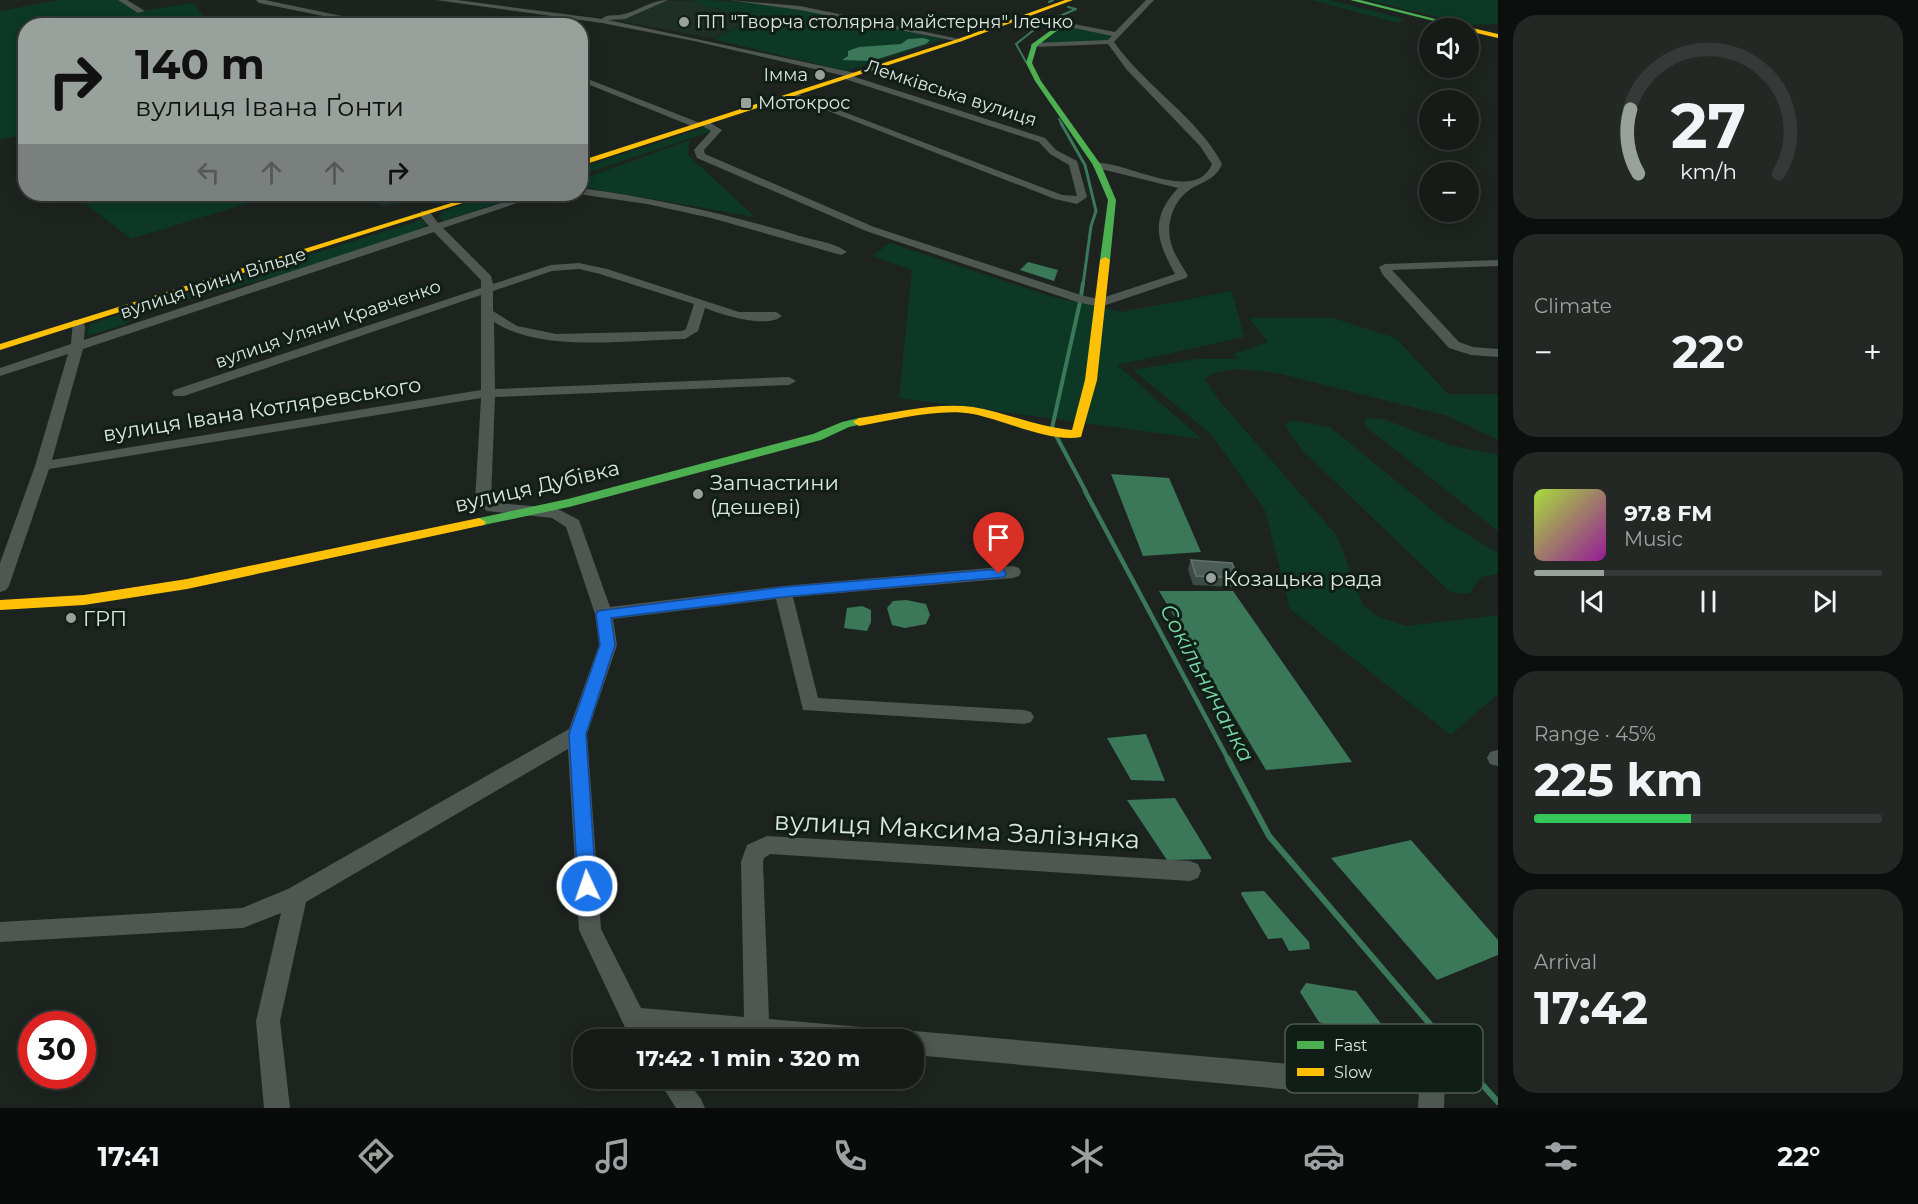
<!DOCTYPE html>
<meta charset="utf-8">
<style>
:root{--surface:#161b18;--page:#232825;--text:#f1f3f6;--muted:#9ea1a2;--line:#353937;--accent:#99a19d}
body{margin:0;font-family:Montserrat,sans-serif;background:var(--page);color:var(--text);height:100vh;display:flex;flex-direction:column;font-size:22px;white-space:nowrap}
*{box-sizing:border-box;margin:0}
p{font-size:20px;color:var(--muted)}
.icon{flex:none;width:33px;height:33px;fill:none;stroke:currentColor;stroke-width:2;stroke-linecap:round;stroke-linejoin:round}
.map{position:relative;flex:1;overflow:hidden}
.drawer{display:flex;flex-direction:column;gap:15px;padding:15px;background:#0c0f0d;width:420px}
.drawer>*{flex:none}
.top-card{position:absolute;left:18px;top:18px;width:570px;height:183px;border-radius:24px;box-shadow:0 3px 15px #0003,0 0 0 2px var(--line);background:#99a19d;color:#111;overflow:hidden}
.controls{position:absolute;left:1419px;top:18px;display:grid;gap:12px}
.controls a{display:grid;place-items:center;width:60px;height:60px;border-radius:50%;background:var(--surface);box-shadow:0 3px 15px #0003,0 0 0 2px var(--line);font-size:30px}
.speed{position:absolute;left:18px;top:1011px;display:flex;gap:12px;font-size:30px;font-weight:700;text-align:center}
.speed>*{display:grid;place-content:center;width:78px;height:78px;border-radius:50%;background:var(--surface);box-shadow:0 3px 15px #0003,0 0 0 2px var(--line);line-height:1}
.speed .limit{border:9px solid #d22;background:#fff;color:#111}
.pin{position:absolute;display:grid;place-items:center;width:51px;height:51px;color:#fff;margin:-62px -26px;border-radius:50% 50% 50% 0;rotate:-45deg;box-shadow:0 0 6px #0007}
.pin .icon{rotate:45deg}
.me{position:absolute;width:66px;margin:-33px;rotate:357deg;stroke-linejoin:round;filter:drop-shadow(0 0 4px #0008)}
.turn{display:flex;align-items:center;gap:21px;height:126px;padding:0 18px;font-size:27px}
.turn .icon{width:78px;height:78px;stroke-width:2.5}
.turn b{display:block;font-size:42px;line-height:51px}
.lanes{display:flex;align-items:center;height:57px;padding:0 18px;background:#0003;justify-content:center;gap:30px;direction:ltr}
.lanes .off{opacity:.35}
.big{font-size:45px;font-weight:700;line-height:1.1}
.drawer .card{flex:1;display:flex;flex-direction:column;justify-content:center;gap:9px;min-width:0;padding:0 21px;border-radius:24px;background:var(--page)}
.drawer .dial{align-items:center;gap:0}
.dial svg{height:156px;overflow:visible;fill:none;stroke:var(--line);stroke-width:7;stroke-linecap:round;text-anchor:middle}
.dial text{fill:var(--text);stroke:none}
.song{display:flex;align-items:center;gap:18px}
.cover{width:72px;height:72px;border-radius:9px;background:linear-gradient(135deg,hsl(80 70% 55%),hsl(300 70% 35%))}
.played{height:6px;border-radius:3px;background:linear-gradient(90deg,var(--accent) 20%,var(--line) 20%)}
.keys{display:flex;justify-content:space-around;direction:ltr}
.heat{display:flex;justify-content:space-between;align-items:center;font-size:33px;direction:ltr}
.charge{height:9px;border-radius:4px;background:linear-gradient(90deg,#34c759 45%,var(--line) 0)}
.trip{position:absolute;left:573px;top:1029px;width:351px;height:60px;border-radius:24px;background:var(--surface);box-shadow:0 3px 15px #0003,0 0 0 2px var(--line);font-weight:700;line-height:60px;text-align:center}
.dock{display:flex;height:96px;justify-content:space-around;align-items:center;background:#090b0a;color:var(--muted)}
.dock .icon{width:42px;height:42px}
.dock .current{color:var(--accent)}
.dock b{font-size:27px;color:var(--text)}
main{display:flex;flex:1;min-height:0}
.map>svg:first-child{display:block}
.built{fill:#1e3026}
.green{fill:#0c3825}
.water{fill:#3a7859}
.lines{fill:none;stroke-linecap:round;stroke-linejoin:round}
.stream-far4{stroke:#3a7859;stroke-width:2}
.stream-far3{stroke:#3a7859;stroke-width:3}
.stream-far2{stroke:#3a7859;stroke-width:4}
.stream-far1{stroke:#3a7859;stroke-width:4.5}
.stream{stroke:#3a7859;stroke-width:6}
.street{fill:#4e5752;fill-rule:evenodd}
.fast{fill:#4caf50;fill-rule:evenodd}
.slow{fill:#ffc107;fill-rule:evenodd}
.wall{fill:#3b4c46}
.building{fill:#4c5c56;stroke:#63726c;stroke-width:1.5}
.route{fill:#1a73e8;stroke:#114b97;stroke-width:1.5}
.poi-dot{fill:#99a19d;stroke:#111e17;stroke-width:2}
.labels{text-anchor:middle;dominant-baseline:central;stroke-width:6;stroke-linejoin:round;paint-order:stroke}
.far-poi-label{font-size:18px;fill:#dce5e0;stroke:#111e17;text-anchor:start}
.far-street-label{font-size:18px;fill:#dce5e0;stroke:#111e17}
.street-label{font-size:21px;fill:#dce5e0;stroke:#111e17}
.poi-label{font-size:21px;fill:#dce5e0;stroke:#111e17;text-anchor:start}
.water-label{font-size:22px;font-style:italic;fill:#77d8a7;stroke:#111e17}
.near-street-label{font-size:26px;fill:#dce5e0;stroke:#111e17}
.key{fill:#111e17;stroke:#4e5a53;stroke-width:1.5}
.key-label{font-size:16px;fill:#dce5e0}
</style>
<main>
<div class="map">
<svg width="1498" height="1108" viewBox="0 0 1498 1108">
<rect width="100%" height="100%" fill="#1d2420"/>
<!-- built -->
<path class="built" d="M664 0 700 2 696 4 757 18 712 38 616 20Z
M342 194H430L383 207 376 202 346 200Z"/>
<!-- green -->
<path class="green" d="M59 0H121L141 11 193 3 208 21 224 25 26 26 25 134 0 140V11Z
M690 0C776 0 861 22 945 39L846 71 713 39 757 18 697 4 700 2Z
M1311 0H1329L1405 19 1398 23Z
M1367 0H1498V24L1469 25Z
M1064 25 1112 35 1113 37 1109 40 1041 45Z
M706 127 712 131 581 175 580 168Z
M690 140 688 155 755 217 583 187 588 177Z
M73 194H278L131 239Z
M498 194H525L443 221 438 217 444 211Z
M421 220 426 223 425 228 285 274 200 296 134 317 124 325 86 336 90 324Z
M890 243 1049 296 1121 312 1232 291 1244 337 1117 365 1202 439 899 398 912 270 872 256Z
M1249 318H1333L1396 338 1448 394H1498V440L1448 416 1277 373 1237 369 1213 373 1205 379 1218 399 1337 536 1363 605 1379 617 1407 626 1498 615V694L1451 735 1290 609 1265 510 1211 434 1133 370 1197 359H1240L1233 354 1268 342Z
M1365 418 1384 419 1449 445 1498 455V531L1365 426Z
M1291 420 1330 427 1444 520 1498 553V574L1481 577 1470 593 1461 594 1449 591 1303 451 1285 426Z"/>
<!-- water -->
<path class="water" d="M923 38 930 40 926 44 871 61 842 60 848 56V51L859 47 901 44 908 39Z
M1028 262 1058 270 1054 281 1020 270Z
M1111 474 1169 478 1201 552 1143 556Z
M1159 591H1233L1352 762 1266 770Z
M906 600 926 604 930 615 926 624 905 628 892 625 887 608 893 601Z
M862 606 871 610V622L867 631 844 628 847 608Z
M1146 734 1165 781 1131 780 1107 738Z
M1175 798 1212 859 1167 860 1127 800Z
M1411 840 1498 940V955L1437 980 1331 858Z
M1264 891 1309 942 1310 949 1289 951 1282 938 1268 939 1241 894 1242 892Z
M1306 983 1356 991 1398 1046 1373 1045 1352 1034 1319 1022 1300 992Z"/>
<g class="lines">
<!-- stream-far4 -->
<path class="stream-far4" d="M1049 2 1053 0
M1051 20 1076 9 1068 7
M1026 62 1016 44 1044 22
M1059 119 1062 124"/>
<!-- stream-far3 -->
<path class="stream-far3" d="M1061 123 1085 165 1096 211 1091 226 1083 285"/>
<!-- stream-far2 -->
<path class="stream-far2" d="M1081 296 1083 283
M1080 302 1052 428 1086 492"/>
<!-- stream-far1 -->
<path class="stream-far1" d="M1085 491 1229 761"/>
<!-- stream -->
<path class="stream" d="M1228 759 1269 836 1440 1036
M1460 1060 1498 1102"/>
<!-- street -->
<path class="street" d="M118 0H127L145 11 138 13Z
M256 0H265L390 26H373L259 3Z
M436 0H457L602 19C606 14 612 16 620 15 637 12 650 0 668 0L625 19 608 20 855 73V77L1045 138 1056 150 1077 161 1087 197 1077 204 1055 199 787 95 794 93 1062 195 1077 196 1069 165 1050 154 1039 142 845 79V76L694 41 602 23Z
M728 0 800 6 964 40 960 42 800 10Z
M1146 0H1154L1114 42C1143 84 1201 121 1222 164 1217 177 1206 181 1194 187 1175 197 1165 222 1171 243 1174 255 1182 265 1188 276L1186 278 1100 307 1077 302 866 231 697 158 694 150 711 131 701 125 694 127 580 81V76L700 123 707 121 722 130 704 150 705 154 874 227 1084 296 1099 299 1175 274C1157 241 1149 219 1178 188L1093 167V163C1124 159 1195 206 1212 164L1200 146 1127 70 1108 44 1034 47 1030 45 1034 43 1108 40 1112 36 1023 17 1027 15 1115 32Z
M580 188C655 198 728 214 800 236 813 240 836 243 847 252L841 255 711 218 647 204 578 194H580Z
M530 194H544L443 228 491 276 493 284 551 265 579 263 607 269 739 312H776L782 316C767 329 723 315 705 308L698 331 685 339C629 340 542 353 494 322L495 389 789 377 796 381 789 385 495 397 491 499 497 503 556 508 579 520 610 607 783 586 1013 566 1019 568 1021 572 1019 576 1013 578 793 597 818 698 1024 710 1031 712 1034 717 1031 722 1024 724 803 710 776 599 613 619 617 645 587 734 601 929 641 1008 744 1017 741 862 747 845 767 836 1190 861 1198 864 1201 871 1198 878 1190 881 770 854 764 858 763 862 769 1019 872 1028 881 1031 884 1040H730L653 1033 656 1040H631L579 930 568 749 306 902 280 1021 290 1108H264L256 1021 281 913 243 928 0 942V922L242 908 288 889 569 729 599 645 595 614 566 527 552 518 487 511 475 501 481 398 49 469 9 586 6 590 0 592V563L35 466 68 354 0 376V368L71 344 73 320H81L85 326 84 340 429 226 420 216 421 211H429L438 223ZM434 232 481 280V288L174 390 172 393 174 396H184L481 295V390L52 460 83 349ZM579 269 600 274 694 304 686 329 682 331 556 334 517 326 493 311V291L552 271Z
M1498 260V266L1392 270 1459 342 1473 347 1498 349V357L1471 355 1449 348 1383 275 1379 267 1385 264Z
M1497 750H1498V766L1490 764 1487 758 1490 752Z
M914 1031 1314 1066H1432L1441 1070 1445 1079 1444 1108H1418L1419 1092H1314L914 1055V1040H903L905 1034Z
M657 1078H685L701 1099 705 1108H676Z"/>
<!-- fast -->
<path class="fast" d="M1350 0H1360L1471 28H1462Z
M1061 23 1066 24 1037 46 1032 63 1041 81 1101 165 1116 200 1110 260 1105 263 1100 260 1108 200 1093 165 1035 81 1026 63 1032 44Z
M859 418 863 420 865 422 863 424 849 427 821 440 569 507 479 526 472 522 479 518 568 499 813 434 842 422Z"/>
<!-- slow -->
<path class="slow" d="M1065 0H1073L962 41 580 166V161L958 39Z
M1468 27 1498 34V38L1468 31V28H1465Z
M480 194H491L0 350V344Z
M1105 257 1110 260 1097 380 1081 437C1051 443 1004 420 973 414 939 408 894 420 859 426L853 422 859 418C896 413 936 402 973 407 1007 413 1038 427 1072 430L1085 380 1100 260Z
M479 518 486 522 484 525 187 589 84 605 0 610V600L84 595 187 579Z"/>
</g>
<!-- wall -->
<path class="wall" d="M1191 560 1238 578 1235 587 1193 585 1188 569Z"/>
<!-- building -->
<path class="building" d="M1191 560 1232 563 1238 578 1196 576Z"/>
<!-- route -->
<path class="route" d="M999 569 1004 570 1006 574 1004 577 783 597 611 618 615 645 586 734 596 886 593 892 587 895 580 892 578 886 569 734 600 645 596 614 598 611 783 587Z"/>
<!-- markers -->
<g class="poi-dot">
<circle cx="684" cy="22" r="6"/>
<circle cx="820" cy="75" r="6"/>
<rect x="740" y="97" width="12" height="12" rx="3"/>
<circle cx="698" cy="494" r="6"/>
<circle cx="1211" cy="578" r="6"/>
<circle cx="71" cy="618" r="6"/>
</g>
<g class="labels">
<!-- far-poi labels -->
<g class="far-poi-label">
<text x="696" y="22">ПП "Творча столярна майстерня" Ілечко</text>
<text x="808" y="75" text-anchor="end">Імма</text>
<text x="758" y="103">Мотокрос</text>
</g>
<!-- far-street labels -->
<g class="far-street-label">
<text transform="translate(951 93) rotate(18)">Лемківська вулиця</text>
<text transform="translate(213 283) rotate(-18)">вулиця Ірини Вільде</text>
<text transform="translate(328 324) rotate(-19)">вулиця Уляни Кравченко</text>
</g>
<!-- street labels -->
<g class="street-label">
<text transform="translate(262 409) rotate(-9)">вулиця Івана Котляревського</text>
<text transform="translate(537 486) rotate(-13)">вулиця Дубівка</text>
</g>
<!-- poi labels -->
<g class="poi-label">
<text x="710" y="482">Запчастини<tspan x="710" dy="24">(дешеві)</tspan></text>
<text x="1223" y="578">Козацька рада</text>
<text x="83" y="618">ГРП</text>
</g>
<!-- water labels -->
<g class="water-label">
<text transform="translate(1207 683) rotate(62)">Сокільничанка</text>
</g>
<!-- near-street labels -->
<g class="near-street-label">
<text transform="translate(957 830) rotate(3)">вулиця Максима Залізняка</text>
</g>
</g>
<!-- legend -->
<rect x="1285" y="1024" width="198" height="69" rx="9" class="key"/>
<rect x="1297" y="1041" width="27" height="8" fill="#4caf50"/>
<rect x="1297" y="1068" width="27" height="8" fill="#ffc107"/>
<g class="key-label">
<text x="1334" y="1051">Fast</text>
<text x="1334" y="1078">Slow</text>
</g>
</svg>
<div class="controls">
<a><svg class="icon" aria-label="sound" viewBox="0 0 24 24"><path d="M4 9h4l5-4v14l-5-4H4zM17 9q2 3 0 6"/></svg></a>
<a>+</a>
<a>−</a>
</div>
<div class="speed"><div class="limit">30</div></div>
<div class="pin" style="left:999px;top:574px;background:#d93025"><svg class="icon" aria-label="arrive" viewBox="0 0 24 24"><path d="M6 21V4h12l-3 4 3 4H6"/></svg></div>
<svg class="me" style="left:587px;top:886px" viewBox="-20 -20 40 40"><circle r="17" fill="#1a73e8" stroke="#fff" stroke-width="3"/><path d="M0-11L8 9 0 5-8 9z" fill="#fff"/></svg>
<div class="trip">17:42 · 1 min · 320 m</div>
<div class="top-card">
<div class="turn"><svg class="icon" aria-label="right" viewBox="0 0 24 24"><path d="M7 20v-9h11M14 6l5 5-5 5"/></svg><div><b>140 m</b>вулиця Івана Ґонти</div></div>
<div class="lanes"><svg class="icon off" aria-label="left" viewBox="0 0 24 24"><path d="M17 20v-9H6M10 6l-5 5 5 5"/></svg><svg class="icon off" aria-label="ahead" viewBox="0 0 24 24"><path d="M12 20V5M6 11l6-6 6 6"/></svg><svg class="icon off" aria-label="ahead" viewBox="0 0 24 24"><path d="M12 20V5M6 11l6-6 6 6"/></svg><svg class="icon" aria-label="right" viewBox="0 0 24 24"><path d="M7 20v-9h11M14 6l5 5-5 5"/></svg></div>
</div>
</div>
<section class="drawer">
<div class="card dial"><svg viewBox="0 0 100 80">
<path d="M14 69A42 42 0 1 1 86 69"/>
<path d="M14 69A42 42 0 0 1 10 36" stroke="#99a19d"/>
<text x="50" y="56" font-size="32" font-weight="700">27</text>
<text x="50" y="72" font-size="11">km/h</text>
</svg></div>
<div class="card"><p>Climate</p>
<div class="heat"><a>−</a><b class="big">22°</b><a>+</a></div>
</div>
<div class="card">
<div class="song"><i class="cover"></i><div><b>97.8 FM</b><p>Music</p></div></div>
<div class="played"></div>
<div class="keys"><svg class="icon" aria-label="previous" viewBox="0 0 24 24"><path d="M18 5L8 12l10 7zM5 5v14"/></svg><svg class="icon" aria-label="pause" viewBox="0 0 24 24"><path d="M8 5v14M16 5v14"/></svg><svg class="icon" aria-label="next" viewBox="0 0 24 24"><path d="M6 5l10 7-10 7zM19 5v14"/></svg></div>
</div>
<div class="card"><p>Range · 45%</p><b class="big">225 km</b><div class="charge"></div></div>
<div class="card"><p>Arrival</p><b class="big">17:42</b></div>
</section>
</main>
<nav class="dock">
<b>17:41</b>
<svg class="icon current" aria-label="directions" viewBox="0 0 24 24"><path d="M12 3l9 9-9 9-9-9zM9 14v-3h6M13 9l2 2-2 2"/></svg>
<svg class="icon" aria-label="music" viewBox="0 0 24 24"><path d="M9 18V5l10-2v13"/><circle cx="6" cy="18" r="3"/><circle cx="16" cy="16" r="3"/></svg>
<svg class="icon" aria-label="phone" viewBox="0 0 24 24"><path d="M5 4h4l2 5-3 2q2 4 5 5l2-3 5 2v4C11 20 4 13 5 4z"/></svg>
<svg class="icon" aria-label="climate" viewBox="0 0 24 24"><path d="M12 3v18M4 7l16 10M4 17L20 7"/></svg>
<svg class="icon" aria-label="car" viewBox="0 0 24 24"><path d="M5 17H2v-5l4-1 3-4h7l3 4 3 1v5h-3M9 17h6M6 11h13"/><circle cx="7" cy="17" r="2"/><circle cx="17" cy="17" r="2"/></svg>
<svg class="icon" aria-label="filters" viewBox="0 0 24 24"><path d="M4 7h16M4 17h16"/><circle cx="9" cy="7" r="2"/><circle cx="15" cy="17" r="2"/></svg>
<b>22°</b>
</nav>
